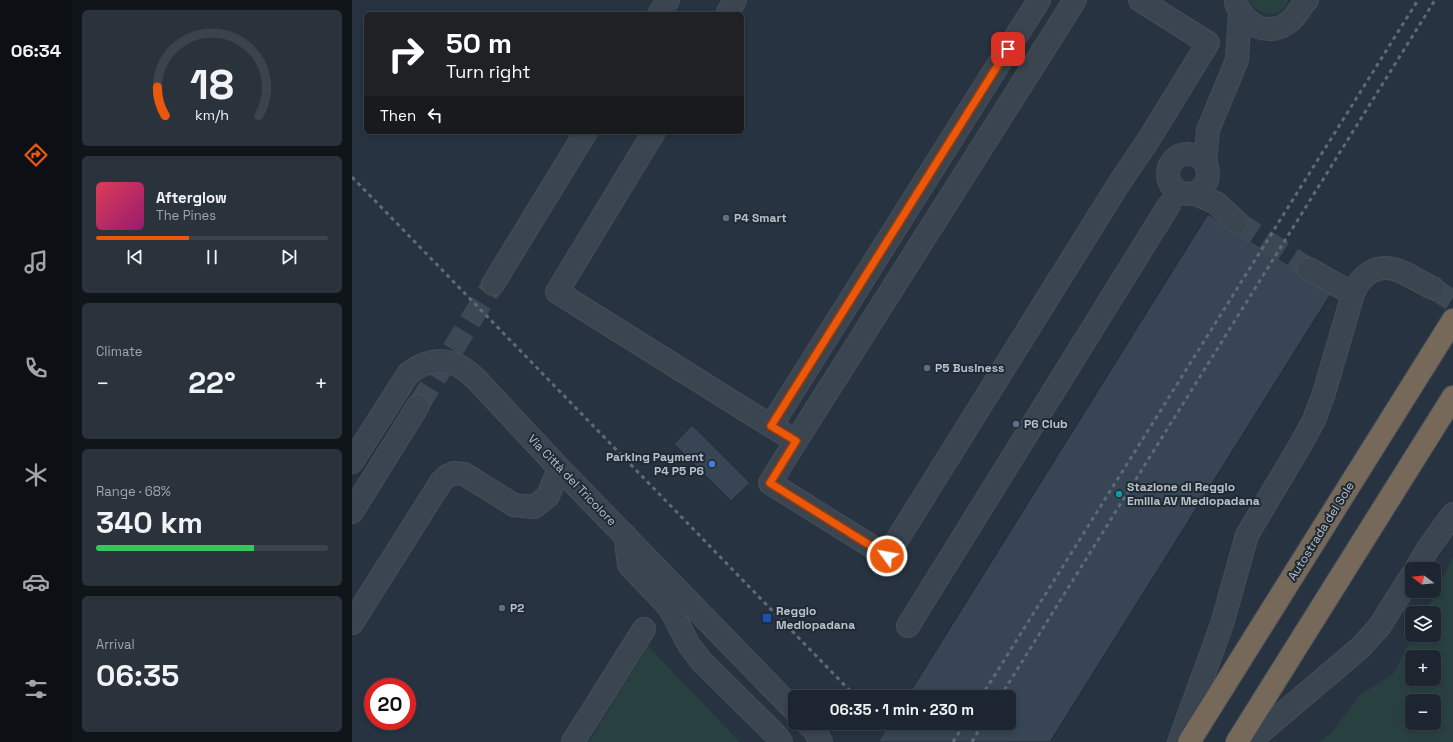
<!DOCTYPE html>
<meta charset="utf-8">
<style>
:root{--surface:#1d2630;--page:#2a323c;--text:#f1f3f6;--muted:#a0a5ab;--line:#3b434c;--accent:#ea580c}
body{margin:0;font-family:"Space Grotesk",sans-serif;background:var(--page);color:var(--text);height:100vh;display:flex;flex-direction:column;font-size:15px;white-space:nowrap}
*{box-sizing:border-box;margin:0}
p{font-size:13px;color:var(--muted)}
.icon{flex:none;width:22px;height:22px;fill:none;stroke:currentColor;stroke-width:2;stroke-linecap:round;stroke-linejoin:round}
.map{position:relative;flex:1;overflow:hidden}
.sheet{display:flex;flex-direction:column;gap:10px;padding:10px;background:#10151a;width:280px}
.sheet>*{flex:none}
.hud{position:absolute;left:12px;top:12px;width:380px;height:122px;border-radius:6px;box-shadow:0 2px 6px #0003,0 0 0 1px var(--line);background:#202124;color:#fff;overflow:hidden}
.needle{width:26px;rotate:286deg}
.buttons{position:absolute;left:1053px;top:562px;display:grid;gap:8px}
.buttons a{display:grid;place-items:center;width:36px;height:36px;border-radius:6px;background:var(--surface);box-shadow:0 2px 6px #0003,0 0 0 1px var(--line);font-size:20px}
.speed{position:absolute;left:12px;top:678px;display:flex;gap:8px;font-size:20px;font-weight:700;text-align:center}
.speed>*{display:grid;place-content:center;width:52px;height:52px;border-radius:50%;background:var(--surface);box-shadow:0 2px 6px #0003,0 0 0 1px var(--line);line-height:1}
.speed .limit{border:6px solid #d22;background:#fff;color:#111}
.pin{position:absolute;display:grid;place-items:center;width:34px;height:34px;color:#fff;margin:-17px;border-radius:8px;box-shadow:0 2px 6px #0006}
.me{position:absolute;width:44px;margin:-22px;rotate:302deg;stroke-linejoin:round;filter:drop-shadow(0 0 3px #0008)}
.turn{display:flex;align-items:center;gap:14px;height:84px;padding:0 16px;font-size:18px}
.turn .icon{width:52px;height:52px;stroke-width:2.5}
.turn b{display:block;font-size:28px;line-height:34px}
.then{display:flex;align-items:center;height:38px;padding:0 16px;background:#0003;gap:8px;font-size:15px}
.big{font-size:30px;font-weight:600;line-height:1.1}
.sheet .widget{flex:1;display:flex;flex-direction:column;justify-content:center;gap:6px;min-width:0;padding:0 14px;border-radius:6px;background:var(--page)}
.sheet .dial{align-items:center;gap:0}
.dial svg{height:104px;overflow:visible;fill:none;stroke:var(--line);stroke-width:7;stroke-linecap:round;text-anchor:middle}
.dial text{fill:var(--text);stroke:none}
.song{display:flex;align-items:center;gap:12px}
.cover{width:48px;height:48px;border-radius:6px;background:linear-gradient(135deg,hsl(350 70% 55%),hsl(320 70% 35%))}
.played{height:4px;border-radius:2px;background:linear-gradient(90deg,var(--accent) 40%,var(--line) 40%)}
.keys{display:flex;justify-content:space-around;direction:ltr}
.heat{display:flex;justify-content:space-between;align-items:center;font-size:22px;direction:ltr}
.charge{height:6px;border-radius:3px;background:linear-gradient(90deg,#34c759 68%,var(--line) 0)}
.trip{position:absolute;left:436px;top:690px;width:228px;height:40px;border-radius:6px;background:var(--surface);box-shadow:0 2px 6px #0003,0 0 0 1px var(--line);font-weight:600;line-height:40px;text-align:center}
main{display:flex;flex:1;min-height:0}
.tab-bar{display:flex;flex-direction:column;width:72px;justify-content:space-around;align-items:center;background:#0c0f13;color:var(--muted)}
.tab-bar .icon{width:28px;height:28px}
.tab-bar .current{color:var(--accent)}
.tab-bar b{font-size:18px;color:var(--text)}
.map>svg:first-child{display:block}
.green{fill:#294041;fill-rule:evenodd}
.building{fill:#374554;stroke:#222c37}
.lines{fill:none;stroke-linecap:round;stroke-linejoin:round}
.minor-tunnel{stroke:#3d4855;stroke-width:22;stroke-dasharray:22 11;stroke-linecap:butt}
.minor-casing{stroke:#454e59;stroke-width:24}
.highway-casing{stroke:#46505a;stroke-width:24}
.minor{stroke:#3b4550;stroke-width:22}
.highway{stroke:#766959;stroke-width:22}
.rail{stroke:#5e6a77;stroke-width:3;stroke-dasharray:4 4;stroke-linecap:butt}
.route-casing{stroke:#983908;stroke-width:10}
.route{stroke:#ea580c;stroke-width:7}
.service-dot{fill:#5c6f8a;stroke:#202a35;stroke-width:1.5}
.shop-dot{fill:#3f7fe0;stroke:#202a35;stroke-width:1.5}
.culture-dot{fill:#0f9aa8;stroke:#202a35;stroke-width:1.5}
.transit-dot{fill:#1a4fb4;stroke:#202a35;stroke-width:1.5}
.labels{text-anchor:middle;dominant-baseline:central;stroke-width:4;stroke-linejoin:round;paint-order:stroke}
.poi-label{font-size:12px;font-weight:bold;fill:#b8c0ca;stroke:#202a35;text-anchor:start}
.street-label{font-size:12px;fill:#b8c0ca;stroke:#202a35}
</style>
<main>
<nav class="tab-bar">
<b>06:34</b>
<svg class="icon current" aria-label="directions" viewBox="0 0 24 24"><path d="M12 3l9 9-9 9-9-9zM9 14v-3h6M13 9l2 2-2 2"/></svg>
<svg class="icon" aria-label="music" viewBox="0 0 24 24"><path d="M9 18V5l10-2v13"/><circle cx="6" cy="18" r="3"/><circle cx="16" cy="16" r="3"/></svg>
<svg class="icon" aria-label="phone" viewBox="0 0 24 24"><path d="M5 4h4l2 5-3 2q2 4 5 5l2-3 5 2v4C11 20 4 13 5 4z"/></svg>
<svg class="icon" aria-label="climate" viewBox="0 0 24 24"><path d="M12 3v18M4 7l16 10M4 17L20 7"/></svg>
<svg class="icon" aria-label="car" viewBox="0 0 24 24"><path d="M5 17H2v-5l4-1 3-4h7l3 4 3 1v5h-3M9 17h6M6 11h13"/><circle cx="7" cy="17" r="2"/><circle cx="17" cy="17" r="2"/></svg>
<svg class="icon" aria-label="filters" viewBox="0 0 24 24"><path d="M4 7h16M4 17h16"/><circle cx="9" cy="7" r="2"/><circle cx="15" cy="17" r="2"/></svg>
</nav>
<section class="sheet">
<div class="widget dial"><svg viewBox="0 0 100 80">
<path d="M14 69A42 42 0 1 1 86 69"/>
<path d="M14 69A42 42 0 0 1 8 47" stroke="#ea580c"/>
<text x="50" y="56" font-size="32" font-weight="700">18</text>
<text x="50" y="72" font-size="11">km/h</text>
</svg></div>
<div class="widget">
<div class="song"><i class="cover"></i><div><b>Afterglow</b><p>The Pines</p></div></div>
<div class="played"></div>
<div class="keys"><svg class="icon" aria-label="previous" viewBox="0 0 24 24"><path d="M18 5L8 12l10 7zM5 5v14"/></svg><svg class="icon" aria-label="pause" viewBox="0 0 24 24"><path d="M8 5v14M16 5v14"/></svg><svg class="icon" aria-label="next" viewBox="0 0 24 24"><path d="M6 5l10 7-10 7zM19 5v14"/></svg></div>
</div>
<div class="widget"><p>Climate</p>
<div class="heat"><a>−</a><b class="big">22°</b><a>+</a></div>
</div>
<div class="widget"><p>Range · 68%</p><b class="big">340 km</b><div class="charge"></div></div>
<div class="widget"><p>Arrival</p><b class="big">06:35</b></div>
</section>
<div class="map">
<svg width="1101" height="742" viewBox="0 0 1101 742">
<rect width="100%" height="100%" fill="#273340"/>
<!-- green -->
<path class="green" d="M897 0H937C929 20 906 18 897 0Z
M1101 557V742H967L978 734 1007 696 1042 673 1061 635H1082V613H1073ZM1060 657H1082V679H1060ZM1060 701H1082V723H1060Z
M296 646 388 742H237Z"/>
<!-- building -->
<path class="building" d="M856 214 980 292 698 742H526L538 723H657V697H555Z
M340 425 398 483 379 501 322 444Z"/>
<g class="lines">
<!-- minor-tunnel -->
<path class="minor-tunnel" d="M885 222 957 269
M1081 288 1101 301
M66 406 141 284"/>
<defs>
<path id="minor" d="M884 3C893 25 916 38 937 22 945 16 948 7 955 0
M307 14 316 0
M375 14 383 0
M302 132 205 292 419 426 687 0
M816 174a20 20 0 1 1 40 0a20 20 0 1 1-40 0Z
M853 164 856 130 885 60 888 13
M842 193 864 203 885 222
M957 269 1001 294C1008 276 1024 263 1045 270 1057 274 1069 283 1081 288
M141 284 234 132
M419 426 444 441 418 483 535 556 766 185 797 139 856 43 788 0
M444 441 723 0
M0 462 56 374C80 355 102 357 124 379L207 468 443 711
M0 512 66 406
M273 535 277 565 317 607 337 645 350 662 425 736 429 742
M1064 569 1075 550 1101 514
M0 623 89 482 95 476 102 473 112 474 162 505 182 507 196 496 207 468
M556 626 817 205
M455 723 462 730 469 742
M221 742 292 629
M827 742 870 624 895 535 949 444 962 420 972 393 1001 294
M897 742 1009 647 1027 627 1060 575"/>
<path id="highway" d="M837 742 1101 320
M885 742 1101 397"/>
</defs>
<!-- minor casing -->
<use href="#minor" class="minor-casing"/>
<!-- highway casing -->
<use href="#highway" class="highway-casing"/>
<!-- minor -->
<use href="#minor" class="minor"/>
<!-- highway -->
<use href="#highway" class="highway"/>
<!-- rail -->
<path class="rail" d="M0 177 504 697
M629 697 1066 0
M648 697 1083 0
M529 723 535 729
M601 742 613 723
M620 742 631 723"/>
</g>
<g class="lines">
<defs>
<path id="route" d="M535 556 418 483 444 441 419 426 656 49"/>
</defs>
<!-- route casing -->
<use href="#route" class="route-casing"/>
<!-- route -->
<use href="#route" class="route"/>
</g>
<!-- markers -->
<g class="service-dot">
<circle cx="374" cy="218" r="4"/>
<circle cx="575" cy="368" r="4"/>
<circle cx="664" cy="424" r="4"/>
<circle cx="150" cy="608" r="4"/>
</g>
<circle class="shop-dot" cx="360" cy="464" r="4"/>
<circle class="culture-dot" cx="767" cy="494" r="4"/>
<rect class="transit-dot" x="410" y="613" width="10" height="10" rx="2"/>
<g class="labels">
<!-- poi labels -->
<g class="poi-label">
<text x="382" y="218">P4 Smart</text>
<text x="583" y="368">P5 Business</text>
<text x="672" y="424">P6 Club</text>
<text x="352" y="457" text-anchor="end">Parking Payment<tspan x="352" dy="14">P4 P5 P6</tspan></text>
<text x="775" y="487">Stazione di Reggio<tspan x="775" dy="14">Emilia AV Mediopadana</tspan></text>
<text x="158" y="608">P2</text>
<text x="424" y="611">Reggio<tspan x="424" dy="14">Mediopadana</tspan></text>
</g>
<!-- street labels -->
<g class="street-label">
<text transform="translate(220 480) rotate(46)">Via Città del Tricolore</text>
<text transform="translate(969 531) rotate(-58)">Autostrada del Sole</text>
</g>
</g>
</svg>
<div class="buttons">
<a><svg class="needle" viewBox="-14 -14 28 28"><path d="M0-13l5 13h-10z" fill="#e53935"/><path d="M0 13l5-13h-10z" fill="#a0a5ab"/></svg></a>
<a><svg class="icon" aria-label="layers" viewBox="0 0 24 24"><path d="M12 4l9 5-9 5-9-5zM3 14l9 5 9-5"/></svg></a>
<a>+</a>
<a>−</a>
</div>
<div class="speed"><div class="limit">20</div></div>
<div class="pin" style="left:656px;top:49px;background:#d93025"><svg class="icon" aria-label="arrive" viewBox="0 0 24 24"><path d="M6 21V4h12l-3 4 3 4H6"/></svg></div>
<svg class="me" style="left:535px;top:556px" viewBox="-20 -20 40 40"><circle r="17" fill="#ea580c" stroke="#fff" stroke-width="3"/><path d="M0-11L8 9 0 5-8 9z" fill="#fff"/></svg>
<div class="trip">06:35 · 1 min · 230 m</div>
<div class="hud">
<div class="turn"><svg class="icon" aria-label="right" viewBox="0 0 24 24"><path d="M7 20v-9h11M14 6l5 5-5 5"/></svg><div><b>50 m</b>Turn right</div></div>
<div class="then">Then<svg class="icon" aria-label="left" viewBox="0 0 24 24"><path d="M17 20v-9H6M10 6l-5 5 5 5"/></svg></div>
</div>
</div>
</main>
